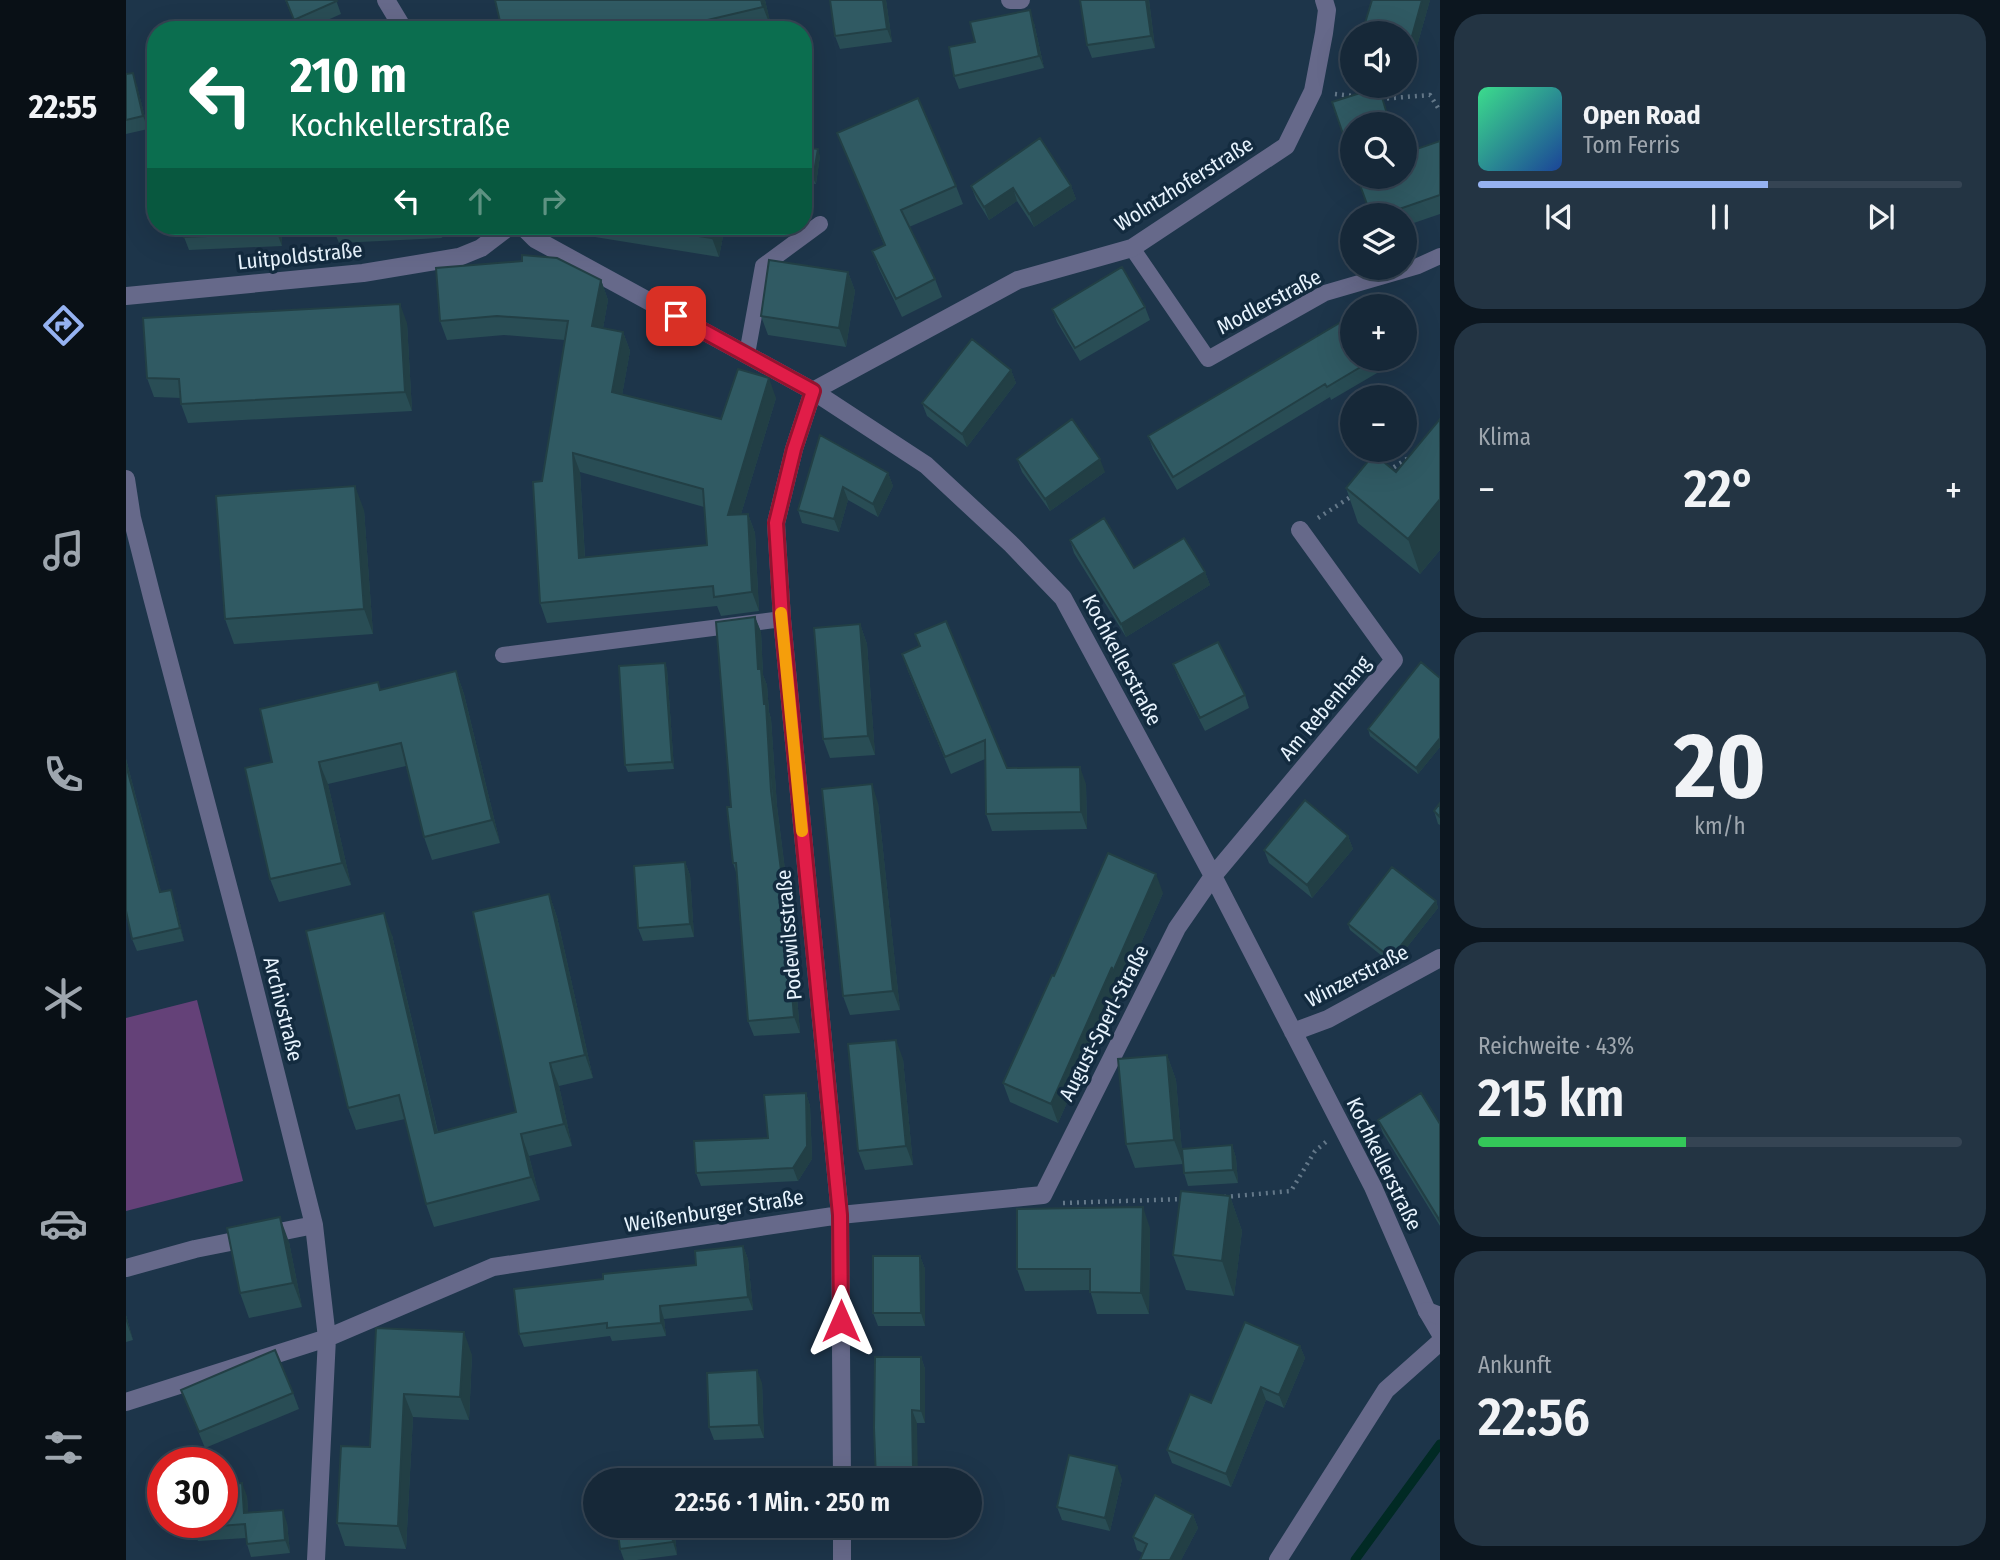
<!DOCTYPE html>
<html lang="de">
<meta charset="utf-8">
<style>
:root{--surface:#162838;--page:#233443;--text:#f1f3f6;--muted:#9ea6ae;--line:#354453;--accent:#95b2f1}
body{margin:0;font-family:"Fira Sans Condensed",sans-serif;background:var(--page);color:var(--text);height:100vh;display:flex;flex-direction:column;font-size:26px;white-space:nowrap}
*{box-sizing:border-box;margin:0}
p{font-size:23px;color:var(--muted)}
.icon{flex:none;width:38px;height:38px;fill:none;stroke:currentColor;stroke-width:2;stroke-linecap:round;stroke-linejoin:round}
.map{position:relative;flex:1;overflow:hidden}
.panel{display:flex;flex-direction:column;gap:14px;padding:14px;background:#0c161f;width:560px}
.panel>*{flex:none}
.guide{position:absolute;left:21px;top:21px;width:665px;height:214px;border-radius:28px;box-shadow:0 7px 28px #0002,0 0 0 2px var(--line);background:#0b6e4f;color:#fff;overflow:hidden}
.fabs{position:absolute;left:1214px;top:21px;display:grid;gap:14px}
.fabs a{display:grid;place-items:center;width:77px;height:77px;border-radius:50%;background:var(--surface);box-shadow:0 7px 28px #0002,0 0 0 2px var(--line);font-size:35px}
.speed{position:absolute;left:21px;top:1447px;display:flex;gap:14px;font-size:35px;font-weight:700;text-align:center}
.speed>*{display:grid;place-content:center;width:91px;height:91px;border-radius:50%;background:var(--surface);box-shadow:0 7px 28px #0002,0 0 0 2px var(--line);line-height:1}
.speed .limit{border:10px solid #d22;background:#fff;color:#111}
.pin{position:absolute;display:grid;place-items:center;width:60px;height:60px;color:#fff;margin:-30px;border-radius:14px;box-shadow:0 4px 10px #0006}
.me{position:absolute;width:77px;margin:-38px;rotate:0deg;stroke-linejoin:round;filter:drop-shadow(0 0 5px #0008)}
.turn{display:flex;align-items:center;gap:24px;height:147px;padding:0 28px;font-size:32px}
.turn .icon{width:91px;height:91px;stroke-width:2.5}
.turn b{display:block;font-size:49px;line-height:60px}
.lanes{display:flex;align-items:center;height:66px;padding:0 28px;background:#0003;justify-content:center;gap:35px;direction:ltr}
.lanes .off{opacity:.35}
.big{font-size:52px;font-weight:600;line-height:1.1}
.panel .card{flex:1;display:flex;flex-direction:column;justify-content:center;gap:10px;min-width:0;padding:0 24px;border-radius:28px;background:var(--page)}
.panel .dial{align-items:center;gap:0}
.dial b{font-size:91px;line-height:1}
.song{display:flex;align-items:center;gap:21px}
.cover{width:84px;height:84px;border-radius:10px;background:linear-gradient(135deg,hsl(150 70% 55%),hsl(220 70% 35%))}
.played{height:7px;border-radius:4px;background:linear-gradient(90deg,var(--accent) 60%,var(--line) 60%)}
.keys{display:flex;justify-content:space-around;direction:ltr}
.heat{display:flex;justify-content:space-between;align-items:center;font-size:38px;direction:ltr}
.charge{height:10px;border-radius:5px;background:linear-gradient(90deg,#34c759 43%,var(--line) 0)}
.trip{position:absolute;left:457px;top:1468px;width:399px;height:70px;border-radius:35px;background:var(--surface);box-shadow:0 7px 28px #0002,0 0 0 2px var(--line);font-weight:600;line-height:70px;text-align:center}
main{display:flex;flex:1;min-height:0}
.menu{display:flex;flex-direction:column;width:126px;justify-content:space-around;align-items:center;background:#091016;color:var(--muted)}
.menu .icon{width:49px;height:49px}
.menu .selected{color:var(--accent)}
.menu b{font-size:32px;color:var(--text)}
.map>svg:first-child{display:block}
.green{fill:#644178}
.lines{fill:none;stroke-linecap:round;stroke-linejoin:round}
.stream{stroke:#012a24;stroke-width:9}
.path{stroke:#647889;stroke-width:4.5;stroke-dasharray:2 5;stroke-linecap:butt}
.service{stroke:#66698a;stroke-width:16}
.minor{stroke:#66698a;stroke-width:18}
.tertiary{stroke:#66698a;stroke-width:18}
.wall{fill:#294d55;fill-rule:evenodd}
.shaded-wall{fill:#223f45}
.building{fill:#305a63;stroke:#223f45;stroke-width:2;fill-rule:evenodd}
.route-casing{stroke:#92132f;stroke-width:18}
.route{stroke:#e11d48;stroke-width:12}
.slow{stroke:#f59e0b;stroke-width:12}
.labels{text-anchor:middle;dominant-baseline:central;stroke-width:7;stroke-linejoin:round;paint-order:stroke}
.street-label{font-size:21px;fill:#e8f4fe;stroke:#132b3f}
</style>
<main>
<nav class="menu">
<b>22:55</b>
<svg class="icon selected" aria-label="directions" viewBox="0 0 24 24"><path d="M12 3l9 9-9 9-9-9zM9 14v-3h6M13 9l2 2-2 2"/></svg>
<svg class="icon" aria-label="music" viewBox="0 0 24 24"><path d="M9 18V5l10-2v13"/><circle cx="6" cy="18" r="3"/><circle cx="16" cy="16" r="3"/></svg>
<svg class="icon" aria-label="phone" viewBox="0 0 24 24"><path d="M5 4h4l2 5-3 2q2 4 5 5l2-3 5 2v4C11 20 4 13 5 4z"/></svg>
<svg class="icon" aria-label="climate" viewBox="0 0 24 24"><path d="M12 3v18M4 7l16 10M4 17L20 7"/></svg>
<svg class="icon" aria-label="car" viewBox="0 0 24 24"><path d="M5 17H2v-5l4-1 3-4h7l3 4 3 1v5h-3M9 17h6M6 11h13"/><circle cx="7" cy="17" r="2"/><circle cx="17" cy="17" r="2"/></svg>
<svg class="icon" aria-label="filters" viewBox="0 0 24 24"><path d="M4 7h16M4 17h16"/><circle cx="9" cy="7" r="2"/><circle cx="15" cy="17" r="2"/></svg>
</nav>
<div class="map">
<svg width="1314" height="1560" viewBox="0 0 1314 1560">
<rect width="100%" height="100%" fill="#1d354a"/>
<!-- green -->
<path class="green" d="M71 1000 117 1181 0 1211V1018Z"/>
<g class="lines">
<!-- stream -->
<path class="stream" d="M1229 1560 1314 1444"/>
<!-- path -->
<path class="path" d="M1209 94 1228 96
M1254 99 1304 95 1314 111
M1262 471 1284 457
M1192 518 1226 496
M1098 1197 1165 1191 1189 1151 1200 1142
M937 1203 1058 1199"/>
<!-- service -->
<path class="service" d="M409 239 423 226
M1006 248 1082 359 1199 293 1292 266 1314 256
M621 354 637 266 694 224
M377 655 656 619"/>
<!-- minor -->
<path class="minor" d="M260 0 278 30
M884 0H895
M396 226 409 239 687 391 800 465 886 545 937 598 1087 876 1247 1187 1301 1311 1314 1333
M0 296 237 273 333 257 355 248 384 226
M687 391 668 449 650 523 656 619 714 1215 716 1480
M687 391 892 280 1006 248 1160 146 1187 91 1198 33 1201 10 1198 0
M0 479 6 518 26 597 119 950 188 1225 201 1338 190 1560
M1167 1032 1202 1019 1314 958
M0 1268 69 1249 188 1225
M0 1402 201 1338 367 1267 714 1215 917 1195 1051 928 1087 876 1268 660 1174 530
M716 1526V1560
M1152 1560 1260 1390 1314 1342"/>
<!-- tertiary -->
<path class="tertiary" d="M1301 1311 1314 1316"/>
</g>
<!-- wall -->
<path class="wall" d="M159 0H210L215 14 179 30H172Z
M369 0H639L646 30H376Z
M760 0 766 42 714 49 709 36Z
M1023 0 1029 48 966 58 961 45Z
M1304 0 1284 71 1279 69V33Z
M908 23 918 68 833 89 828 76 849 42Z
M0 74 11 86 22 129 0 134Z
M711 133 830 186 837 204 783 227 809 279 816 297 776 317 753 269 746 251 758 245Z
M1314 141V214L1279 226V215H1245Z
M677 147 694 156 690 184 677 183Z
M845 186H945L950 199 908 227 891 201 863 220 850 199Z
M155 226 156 246 63 250 58 237Z
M206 226H320L316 238 213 243Z
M465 226H599L593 257 469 237Z
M722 272 729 291 720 347 642 335 635 316Z
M475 280 482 300 477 328 497 332 504 351 496 395 595 419 650 398 615 514H622L629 533 633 611 595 616 591 606 421 623 414 603 416 481 439 340 378 335 321 340 314 321ZM454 472 578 507 581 545 459 557Z
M1019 307 1024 320 954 361 931 322 926 309Z
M281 323 286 411 62 423 55 404V398L28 397 21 378Z
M1227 359H1275L1205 400 1204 397 1051 490 1027 449 1022 436Z
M885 370 890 383 841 447 801 416 796 403Z
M1314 419V550L1294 574 1232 523 1220 488 1270 472Z
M694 435 762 473 767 486 752 517 722 500 713 532 676 523 672 510Z
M891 459 979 472 924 511 896 472Z
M238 510 247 634 108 644 99 619Z
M944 540 1008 568 1079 572 1084 585 1000 637 948 553Z
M629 617 635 632 637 675 641 685 643 712 645 719 651 806 664 910 674 1033 628 1036 622 1021 610 872 607 863 605 807Z
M734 624 741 644 749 755 704 758 697 739Z
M794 646 881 768 960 784 961 829 866 831 860 814 859 759 825 774 782 671 776 654Z
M539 663 541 669 548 769 502 772 499 765Z
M1047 664 1119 695 1123 708 1079 731 1052 677Z
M330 671 338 694 374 843 306 860 298 837 280 766 202 784 225 885 153 902 144 879 146 762 255 690Z
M1314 678V747L1292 774 1244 736 1242 729Z
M0 759 35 892 49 902 58 941 11 951 6 939 0 911Z
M752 803 774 1010 724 1015 717 996Z
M1314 803V825L1312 824 1308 811Z
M1222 836 1227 849 1186 898 1143 863 1138 850Z
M559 862 564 875 568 937 517 941 512 928Z
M1037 893 993 993 992 988 932 1123 884 1102 877 1083 928 976Z
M423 894 431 917 467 1078 433 1086 446 1146 403 1156 414 1200 308 1227 300 1204 279 1119 230 1130 222 1108 266 935 312 1132 390 1112Z
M1310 901 1312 908 1267 965 1224 930 1222 924Z
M1041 1055 1050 1080 1057 1164 1009 1168 1000 1144Z
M777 1059 787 1165 739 1170 732 1151Z
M680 1093 684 1106 686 1159 672 1181 575 1186 570 1173 642 1138Z
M1252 1120 1314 1124V1226L1257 1133Z
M1106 1145 1110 1158 1112 1183 1062 1186 1058 1173Z
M1104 1196 1116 1231 1108 1296 1060 1290 1047 1255Z
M1024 1228 1023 1314H971L964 1290 899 1291 891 1269Z
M163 1242 176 1307 123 1318 114 1293Z
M617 1246 622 1259 627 1310 538 1319 540 1336 486 1341 484 1336 398 1347 393 1334 477 1279 570 1265Z
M794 1256 799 1269V1326H752L747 1313Z
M0 1315 7 1340 0 1342Z
M250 1328 346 1355 343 1420 287 1417 280 1549 219 1546 211 1523 244 1447Z
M1174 1346 1179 1358 1158 1408 1140 1400 1105 1487 1046 1463 1041 1450 1085 1403Z
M795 1357 799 1369V1423H791V1469L808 1468 813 1480H750Z
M636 1383 638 1438 588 1440 583 1427Z
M55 1390 167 1393 173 1409 79 1448Z
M996 1479 984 1531 936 1520 931 1507Z
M121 1496 122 1513 161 1523 164 1553 125 1557 121 1544 120 1538 72 1541 67 1528Z
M1067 1515 1072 1528 1055 1560H1014L1017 1553 1011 1550 1007 1537Z
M491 1526H548L551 1555 511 1560H498L494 1549Z
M753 1526H815V1531L756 1533Z"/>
<!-- shaded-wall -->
<path class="shaded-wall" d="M635 0H639L646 30 637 7Z
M757 0H760L766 42 761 29Z
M1020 0H1023L1029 48 1025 36Z
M1296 0H1304L1284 71 1280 58Z
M904 10 908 23 918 68 913 56Z
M7 73 11 86 22 129 17 116Z
M692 149 694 156 690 184 687 178Z
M945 186 950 199 908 227 903 214Z
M887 188 891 201 863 220 858 207Z
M151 226H155L156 246 151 233Z
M312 226H320L316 238Z
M588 226H599L593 257 586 238Z
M722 272 729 291 720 347 713 328Z
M475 280 482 300 474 345 466 326Z
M274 304 281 323 286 411 279 392Z
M497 332 504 351 493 412 486 392Z
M885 370 890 383 841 447 836 434Z
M643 378 650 398 609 534 602 515Z
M447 453 454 472 460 577 453 558Z
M974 459 979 472 924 511 919 499Z
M762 473 767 486 752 517 747 504Z
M229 486 238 510 247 634 238 609Z
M717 487 722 500 713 532 708 519Z
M1314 499V550L1294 574 1282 539Z
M622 514 629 533 633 611 626 592Z
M1079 572 1084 585 1000 637 995 624Z
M629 617 635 632 637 675 641 685 643 712 645 719 651 806 664 910 674 1033 668 1017 638 704 632 669Z
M734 624 741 644 749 755 742 736Z
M539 663 541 669 548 769 546 762Z
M330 671 338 694 374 843 366 820Z
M1314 738V747L1292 774 1290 768Z
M0 759 17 826 39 905 34 892 12 813 0 765Z
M193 762 202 784 225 885 216 863Z
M954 767 960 784 961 829 955 812Z
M746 784 752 803 774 1010 767 991Z
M1222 836 1227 849 1186 898 1181 885Z
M559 862 564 875 568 937 564 924Z
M1030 874 1037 893 993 993 992 988 932 1123 925 1104 986 967Z
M45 890 49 902 58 941 54 928Z
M423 894 431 917 467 1078 459 1055Z
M1310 901 1312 908 1267 965 1265 958Z
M258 913 266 935 317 1155 309 1133Z
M770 1040 777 1059 787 1165 780 1146Z
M1041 1055 1050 1080 1057 1164 1048 1140Z
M424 1063 433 1086 446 1146 438 1124Z
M680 1093 684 1106 686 1159 672 1181 667 1168Z
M395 1134 403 1156 414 1200 405 1177Z
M1106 1145 1110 1158 1112 1183 1107 1170Z
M1104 1196 1116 1231 1108 1296 1096 1261Z
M1017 1207 1024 1228 1023 1314 1015 1293Z
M154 1217 163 1242 176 1307 167 1283Z
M617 1246 622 1259 627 1310 622 1297Z
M794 1256 799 1269V1326L795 1313Z
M534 1306 538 1319 540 1336 535 1323Z
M0 1315 7 1340 0 1321Z
M338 1332 346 1355 343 1420 334 1397Z
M1174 1346 1179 1358 1158 1408 1153 1395Z
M795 1357 799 1369V1423L795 1411Z
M631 1370 636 1383 638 1438 633 1425Z
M1135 1387 1140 1400 1105 1487 1100 1474Z
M278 1394 287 1417 280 1549 272 1526Z
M786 1410 791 1423 792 1480 787 1469Z
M991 1466 996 1479 984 1531 979 1518Z
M808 1468 813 1480H809Z
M116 1483 121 1496 123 1526 118 1513Z
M157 1510 161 1523 164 1553 159 1540Z
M1067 1515 1072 1528 1055 1560H1044Z
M545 1526H548L551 1555 547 1542Z"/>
<!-- building -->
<path class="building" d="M160 0H210L211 1 168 20Z
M369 0H635L637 7 539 30H376Z
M704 0H757L761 29 709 36Z
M954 0H1020L1025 36 961 45Z
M1246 0H1296L1280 58 1279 33H1236Z
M904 10 913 56 828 76 823 47 849 42 844 22Z
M7 73 17 116 0 120V74Z
M1253 87 1264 124H1227V163L1206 102Z
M792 98 830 186 775 210 809 279 770 299 746 251 759 245 711 133Z
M914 138 945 186 903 214 887 188 858 207 845 186Z
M1314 141V195L1256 215H1245L1231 177H1279V153Z
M677 147 692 149 687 178 677 177Z
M58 226H151V233L58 237Z
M510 226H588L586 238Z
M396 255 431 258 475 280 466 326 497 332 486 392 595 419 612 369 643 378 602 515 622 514 626 592 588 597 587 586 414 603 407 482 416 481 442 321 371 316 314 321 310 268 396 261ZM447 453 577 489 581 545 453 558Z
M643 260 722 272 713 328 635 316Z
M996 267 1019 307 949 348 926 309Z
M1253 300 1257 306H1242Z
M274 304 279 392 55 404 53 379 21 378 17 318Z
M1227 315V359H1248L1201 387 1199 384 1047 477 1022 436Z
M846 339 885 370 836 434 796 403Z
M946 419 974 459 919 499 891 459Z
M1314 419V499L1282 539 1220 488 1248 454 1270 472Z
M694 435 762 473 747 504 717 487 708 519 672 510Z
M229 486 238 609 99 619 90 496Z
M978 518 1008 568 1058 538 1079 572 995 624 944 540Z
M629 617 632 669H635L638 704H640L645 791 658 894 668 1017 622 1021 610 863H607L601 807H605L590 622Z
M820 621 881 768 954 767 955 812 860 814 859 740 819 757 776 654 794 646 789 634Z
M734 624 742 736 697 739 688 628Z
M1092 642 1119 695 1074 718 1047 664Z
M1295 662 1314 678V738L1290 768 1242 729Z
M539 663 546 762 499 765 493 666Z
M330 671 366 820 298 837 275 743 193 762 216 863 144 879 119 768 146 762 134 709 252 682 254 690Z
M0 765 34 892 45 890 54 928 6 939 0 911Z
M746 784 767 991 717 996 696 789Z
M1179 800 1222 836 1181 885 1138 850Z
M1314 803V817L1308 811Z
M982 853 1030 874 986 974V967L925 1104 877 1083 926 975 928 976Z
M559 862 564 924 512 928 508 866Z
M1266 867 1310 901 1265 958 1222 924Z
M423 894 459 1055 424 1063 438 1124 395 1134 405 1177 300 1204 273 1095 222 1108 180 931 258 913 309 1133 390 1112 347 912Z
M770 1040 780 1146 732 1151 722 1044Z
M1041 1055 1048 1140 1000 1144 992 1059Z
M680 1093 681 1146 667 1168 570 1173 568 1141 642 1138 638 1095Z
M1295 1093 1314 1124V1221L1252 1120Z
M1106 1145 1107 1170 1058 1173 1056 1149Z
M1055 1191 1104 1196 1096 1261 1047 1255Z
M1017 1207 1015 1293 964 1292V1269H891V1209Z
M154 1217 167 1283 114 1293 101 1228Z
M617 1246 622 1297 534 1306 535 1323 481 1328V1323L393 1334 388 1289 477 1279V1274L570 1265 569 1251Z
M747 1256H794L795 1313H747Z
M1119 1322 1174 1346 1153 1395 1135 1387 1100 1474 1041 1450 1064 1394 1085 1403Z
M250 1328 338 1332 334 1397 278 1394 272 1526 211 1523 215 1446 244 1447Z
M149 1350 167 1393 73 1432 55 1390Z
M749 1357H795V1411L786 1410 787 1469 808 1468 809 1480H750L748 1428Z
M631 1370 633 1425 583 1427 581 1373Z
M943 1455 991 1466 979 1518 931 1507Z
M116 1483 118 1513 157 1510 159 1540 121 1544 119 1524 67 1528 66 1522H96V1484Z
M1029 1495 1067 1515 1044 1560H1014L1021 1544 1007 1537Z
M491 1526H545L547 1542 494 1549Z"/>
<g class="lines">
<defs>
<path id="route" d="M550 316 687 391 668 449 650 523 656 619 714 1215 715 1321"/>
</defs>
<!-- route casing -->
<use href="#route" class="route-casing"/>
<!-- route -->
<use href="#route" class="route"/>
<!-- slow -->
<path class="slow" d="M655 613 676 831"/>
</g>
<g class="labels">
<!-- street labels -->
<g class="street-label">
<text transform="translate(1058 184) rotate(-32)">Wolntzhoferstraße</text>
<text transform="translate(174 256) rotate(-6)">Luitpoldstraße</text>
<text transform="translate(1143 302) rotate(-28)">Modlerstraße</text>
<text transform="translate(996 660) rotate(62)">Kochkellerstraße</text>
<text transform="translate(1199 708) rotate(-50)">Am Rebenhang</text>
<text transform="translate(663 935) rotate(-95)">Podewilsstraße</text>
<text transform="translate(1231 976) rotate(-27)">Winzerstraße</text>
<text transform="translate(157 1009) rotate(76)">Archivstraße</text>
<text transform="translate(978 1023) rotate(-63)">August-Sperl-Straße</text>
<text transform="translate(1258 1164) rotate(64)">Kochkellerstraße</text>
<text transform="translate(588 1211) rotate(-9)">Weißenburger Straße</text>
</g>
</g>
</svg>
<div class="fabs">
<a><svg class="icon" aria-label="sound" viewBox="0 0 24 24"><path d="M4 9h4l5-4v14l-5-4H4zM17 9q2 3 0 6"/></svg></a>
<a><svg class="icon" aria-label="search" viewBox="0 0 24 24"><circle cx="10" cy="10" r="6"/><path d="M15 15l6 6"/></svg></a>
<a><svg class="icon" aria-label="layers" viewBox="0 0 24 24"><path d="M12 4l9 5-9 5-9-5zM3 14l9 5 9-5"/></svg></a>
<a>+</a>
<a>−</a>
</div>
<div class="speed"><div class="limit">30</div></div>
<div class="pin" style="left:550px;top:316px;background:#d93025"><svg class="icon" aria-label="arrive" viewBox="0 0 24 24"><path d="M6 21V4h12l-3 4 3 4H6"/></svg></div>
<svg class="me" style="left:715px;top:1321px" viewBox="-20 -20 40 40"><path d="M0-17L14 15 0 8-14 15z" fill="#e11d48" stroke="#fff" stroke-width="4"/></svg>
<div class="trip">22:56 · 1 Min. · 250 m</div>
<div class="guide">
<div class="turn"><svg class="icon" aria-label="left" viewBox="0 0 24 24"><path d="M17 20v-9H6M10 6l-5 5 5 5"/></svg><div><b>210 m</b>Kochkellerstraße</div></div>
<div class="lanes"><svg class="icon" aria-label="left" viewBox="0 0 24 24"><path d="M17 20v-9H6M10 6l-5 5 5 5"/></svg><svg class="icon off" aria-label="ahead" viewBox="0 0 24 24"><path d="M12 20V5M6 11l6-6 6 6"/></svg><svg class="icon off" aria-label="right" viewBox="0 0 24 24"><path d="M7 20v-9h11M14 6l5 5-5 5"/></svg></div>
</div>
</div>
<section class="panel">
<div class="card">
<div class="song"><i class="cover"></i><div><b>Open Road</b><p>Tom Ferris</p></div></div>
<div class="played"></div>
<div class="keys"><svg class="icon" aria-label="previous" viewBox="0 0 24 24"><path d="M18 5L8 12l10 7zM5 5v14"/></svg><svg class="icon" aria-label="pause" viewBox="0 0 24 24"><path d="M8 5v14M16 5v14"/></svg><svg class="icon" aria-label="next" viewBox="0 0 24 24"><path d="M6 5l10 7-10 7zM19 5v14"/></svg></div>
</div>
<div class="card"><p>Klima</p>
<div class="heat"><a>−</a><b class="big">22°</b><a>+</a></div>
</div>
<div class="card dial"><b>20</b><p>km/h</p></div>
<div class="card"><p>Reichweite · 43%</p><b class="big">215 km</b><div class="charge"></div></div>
<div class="card"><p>Ankunft</p><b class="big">22:56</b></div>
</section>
</main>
